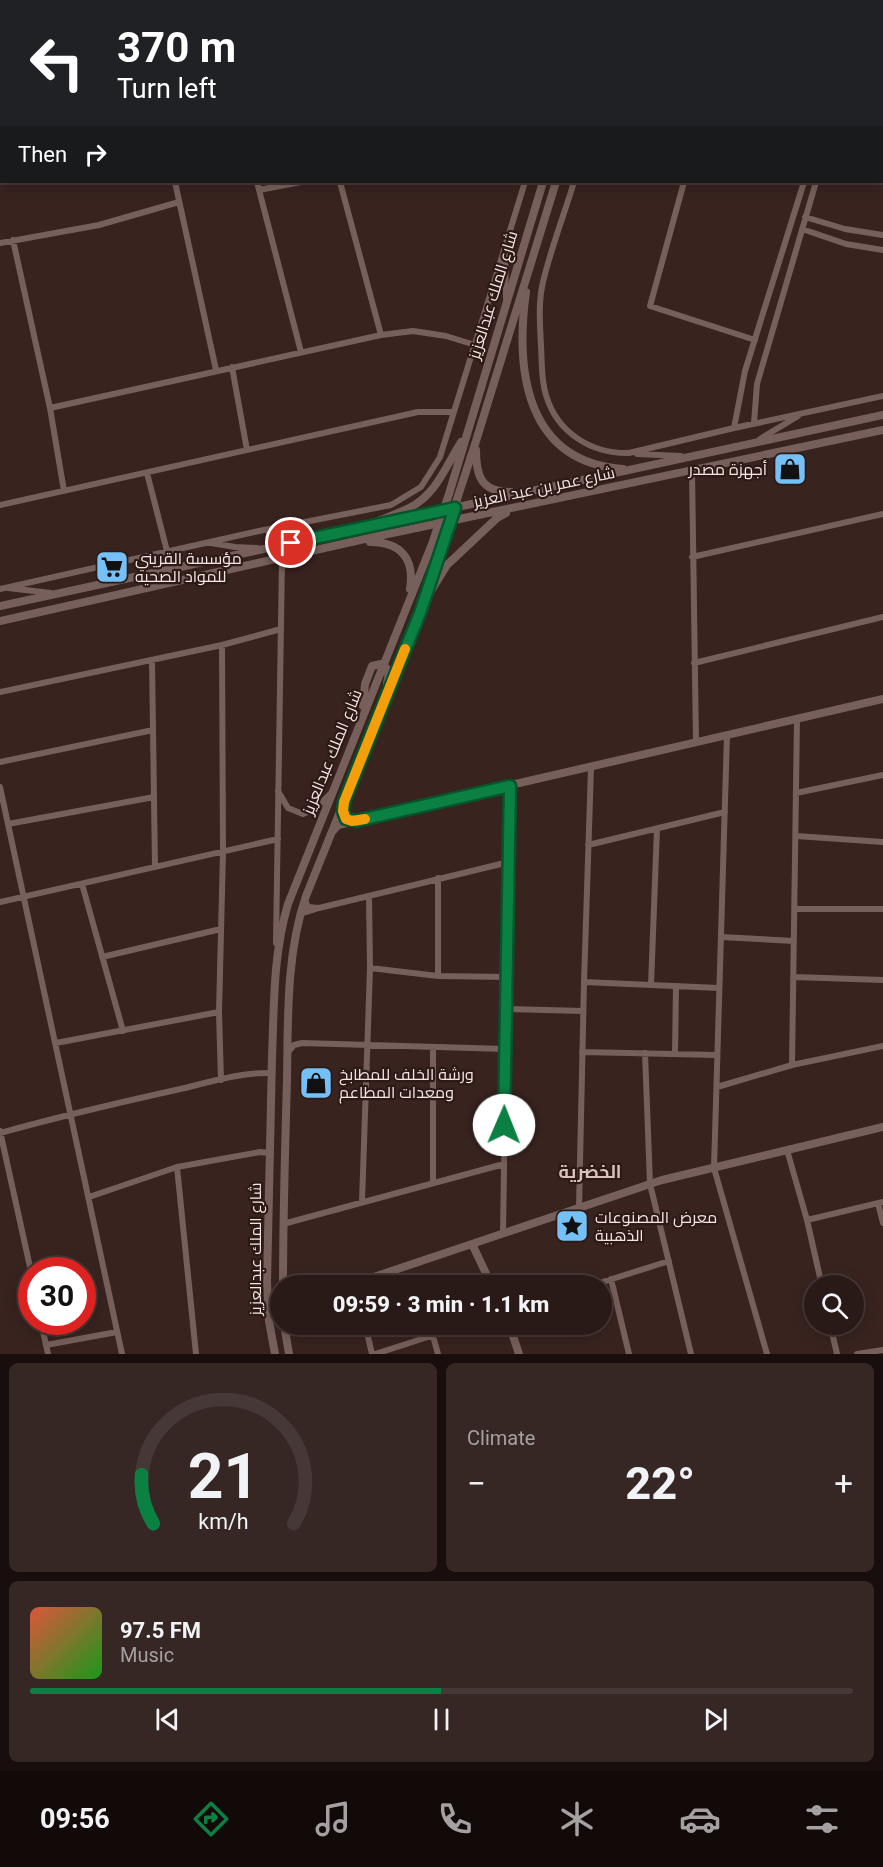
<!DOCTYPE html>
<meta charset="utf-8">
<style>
:root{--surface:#2a1a17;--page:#362724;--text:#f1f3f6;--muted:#a5a1a1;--line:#463836;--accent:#0b8043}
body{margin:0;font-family:Roboto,Cairo,sans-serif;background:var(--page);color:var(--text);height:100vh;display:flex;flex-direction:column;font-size:22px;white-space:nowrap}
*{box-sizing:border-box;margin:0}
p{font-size:20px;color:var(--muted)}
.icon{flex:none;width:33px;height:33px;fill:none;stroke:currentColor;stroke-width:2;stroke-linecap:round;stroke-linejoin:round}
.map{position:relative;height:1354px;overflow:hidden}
.panel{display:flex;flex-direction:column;gap:9px;padding:9px;background:#170e0d;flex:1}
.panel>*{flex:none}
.hud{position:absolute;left:0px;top:0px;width:884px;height:183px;box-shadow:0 3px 15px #0003,0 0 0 2px var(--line);background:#202124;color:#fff;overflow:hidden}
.tools{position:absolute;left:804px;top:1275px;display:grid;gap:12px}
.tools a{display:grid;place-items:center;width:60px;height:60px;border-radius:50%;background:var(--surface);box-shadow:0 3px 15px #0003,0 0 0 2px var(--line);font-size:30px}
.speed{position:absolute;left:18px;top:1257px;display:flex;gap:12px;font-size:30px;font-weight:700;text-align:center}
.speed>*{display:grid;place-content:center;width:78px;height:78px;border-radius:50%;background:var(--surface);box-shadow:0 3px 15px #0003,0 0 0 2px var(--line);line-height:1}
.speed .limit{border:9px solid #d22;background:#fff;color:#111}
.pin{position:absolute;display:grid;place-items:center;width:51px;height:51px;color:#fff;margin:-26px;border:3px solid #fff;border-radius:50%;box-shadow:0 2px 6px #0007}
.me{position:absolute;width:66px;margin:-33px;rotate:1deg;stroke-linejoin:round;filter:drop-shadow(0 0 4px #0008)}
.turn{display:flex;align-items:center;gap:21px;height:126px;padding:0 18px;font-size:27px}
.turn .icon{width:78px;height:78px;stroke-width:2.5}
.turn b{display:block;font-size:42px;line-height:51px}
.then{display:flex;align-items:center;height:57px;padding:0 18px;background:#0003;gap:12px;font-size:22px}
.big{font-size:45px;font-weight:800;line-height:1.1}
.panel .widget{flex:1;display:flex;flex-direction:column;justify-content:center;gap:9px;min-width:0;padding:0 21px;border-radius:9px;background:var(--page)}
.panel .dial{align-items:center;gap:0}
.dial svg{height:156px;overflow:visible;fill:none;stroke:var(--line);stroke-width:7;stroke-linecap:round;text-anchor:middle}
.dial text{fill:var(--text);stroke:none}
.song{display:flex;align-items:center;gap:18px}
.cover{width:72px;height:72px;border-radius:9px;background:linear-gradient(135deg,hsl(10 70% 55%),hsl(120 70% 35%))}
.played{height:6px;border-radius:3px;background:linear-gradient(90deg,var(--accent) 50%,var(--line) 50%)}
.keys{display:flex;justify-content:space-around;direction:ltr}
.heat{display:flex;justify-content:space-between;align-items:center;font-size:33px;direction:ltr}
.panel .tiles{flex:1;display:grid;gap:9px;grid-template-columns:1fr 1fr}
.widget:last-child{grid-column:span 2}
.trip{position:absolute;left:270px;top:1275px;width:342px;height:60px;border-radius:30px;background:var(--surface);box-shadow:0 3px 15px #0003,0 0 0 2px var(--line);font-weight:800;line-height:60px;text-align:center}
.tab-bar{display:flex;height:96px;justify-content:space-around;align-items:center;background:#110a09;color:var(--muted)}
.tab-bar .icon{width:42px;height:42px}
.tab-bar .current{color:var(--accent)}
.tab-bar b{font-size:27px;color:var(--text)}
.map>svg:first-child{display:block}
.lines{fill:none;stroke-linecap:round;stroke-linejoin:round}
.street{stroke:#77605b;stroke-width:6}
.secondary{stroke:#77605b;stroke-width:8}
.route-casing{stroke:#07532c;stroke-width:15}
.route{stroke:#0b8043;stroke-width:10}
.slow{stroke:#f59e0b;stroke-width:10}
.labels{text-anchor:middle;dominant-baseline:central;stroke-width:4.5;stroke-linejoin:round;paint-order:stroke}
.street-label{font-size:16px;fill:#f5e6e4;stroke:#2d1a16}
.poi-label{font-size:16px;fill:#f5e6e4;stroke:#2d1a16;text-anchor:start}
.neighbourhood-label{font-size:18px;font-weight:bold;fill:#dbc0bb;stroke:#2d1a16}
</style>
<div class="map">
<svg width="883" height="1354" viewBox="0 0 883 1354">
<rect width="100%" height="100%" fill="#38231f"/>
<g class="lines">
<!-- street -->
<path class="street" d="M86 0V2
M255 0V2
M323 0V2
M263 2 270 0
M579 2 580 0
M629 2 630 0
M858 2 859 0
M871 2V0
M175 182 216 370
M257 182 301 352
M340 182 381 335
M574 182C564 215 551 248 543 282 538 303 540 324 541 346 542 362 541 380 546 395 557 433 592 454 629 453L734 428 883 396
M684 182 650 306 755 340
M259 190 301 182
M805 217 845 229 883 235
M802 229 846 244 883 250
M13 240 50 408 64 491
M0 243 99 225 179 202
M505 251 506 298
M232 367 247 450
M50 408 381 335 413 331 446 336 475 345
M754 423 757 384 816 182
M734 428 745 371 804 182
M760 439 798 416
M637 454 681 456
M692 470 696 742
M147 473 167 551
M0 505 418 412H453
M211 543 235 547 257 548
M692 557 883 514
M8 588 51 593
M0 589 259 531 391 505 421 487 440 457 525 182
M152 660 155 867
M694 663 883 617
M0 692 222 645 281 629
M727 735 714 1168 767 1354
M0 762 153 730
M0 787 122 1354
M278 791 288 808 303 814 315 809 330 794
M796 793 883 775
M8 824 154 797
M796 836 883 842
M588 845 725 812
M82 884 123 1031
M0 902 278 839
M319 908 509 862
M795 909H883
M300 914 319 908 308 907 305 900
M721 937 794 941
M276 943 282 559
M102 957 221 929
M370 968 438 976V878
M438 976 507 977
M794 977 883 980
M584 982 719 988
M651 985 657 829
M506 1009 583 1011
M56 1043 219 1012
M288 1052 294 1045 302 1043 505 1049
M582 1052 717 1055
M645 1053 650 1184 691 1354
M675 1054 676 986
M792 1065 797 719
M221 1080 219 1012 223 852 222 645
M717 1087 792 1065 883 1046
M0 1131 32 1276
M0 1133C58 1117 117 1103 176 1090 207 1083 240 1072 272 1073
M787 1150 807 1220 822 1286
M177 1167 196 1354
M433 1183V1047
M89 1197 177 1167 260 1152 270 1153
M362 1202 370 968 369 896
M878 1203 883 1223
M579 1208 584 982 591 768
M807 1220 883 1202
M283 1224 504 1164
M503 1233 510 786
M611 1279 629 1354
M590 1286 669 1261
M41 1322 48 1354
M365 1324 372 1354
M830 1324 837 1354
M433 1336 438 1354
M46 1345 117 1332
M375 1354 468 1324
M857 1354 883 1350"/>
<!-- secondary -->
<path class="secondary" d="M598 2V0
M610 2 611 0
M0 8 2 14
M0 61 2 68
M0 146H2
M0 158H2
M526 292C515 371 526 462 623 469
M476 450C476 476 481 492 511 492
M378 521C388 517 399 513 409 508 436 495 446 466 461 442
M370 542C401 542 415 559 410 589
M431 591 447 565 497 518 506 513
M0 606 883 415
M0 621 378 536 883 430
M363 706 365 684 372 666 381 664C390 668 389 676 387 683
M333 831 338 825 883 699
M472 1244 492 1286
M283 1286C283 1217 285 1149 287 1080 288 1019 286 954 306 896L420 613 476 441 556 182
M347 1286 662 1180 883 1127
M284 1324 289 1354
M509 1324 519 1354
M275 1354 269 1321 267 1282C269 1207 270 1133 272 1058 274 1006 273 954 288 904L432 544 449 494 543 182"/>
</g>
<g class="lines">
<defs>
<path id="route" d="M291 543 455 508 420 613 344 802 343 811 346 819 356 821 510 786 504 1125"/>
</defs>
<!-- route casing -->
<use href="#route" class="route-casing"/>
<!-- route -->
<use href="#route" class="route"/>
<!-- slow -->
<path class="slow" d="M365 819 352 821 346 819 343 811 344 802 405 649"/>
</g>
<!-- icons -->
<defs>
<symbol id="shop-square" viewBox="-11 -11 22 22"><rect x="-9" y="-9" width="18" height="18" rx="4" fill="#75c0f6" stroke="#2d1a16"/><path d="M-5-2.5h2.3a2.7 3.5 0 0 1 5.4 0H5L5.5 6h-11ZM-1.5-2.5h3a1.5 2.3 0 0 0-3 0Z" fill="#111"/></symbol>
<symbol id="supermarket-square" viewBox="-11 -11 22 22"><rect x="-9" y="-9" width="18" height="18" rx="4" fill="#75c0f6" stroke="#2d1a16"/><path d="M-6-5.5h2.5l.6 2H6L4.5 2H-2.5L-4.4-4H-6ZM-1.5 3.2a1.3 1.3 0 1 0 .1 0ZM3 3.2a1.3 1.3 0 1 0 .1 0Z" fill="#111"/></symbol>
<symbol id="sight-square" viewBox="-11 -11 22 22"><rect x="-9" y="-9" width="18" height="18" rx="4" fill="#75c0f6" stroke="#2d1a16"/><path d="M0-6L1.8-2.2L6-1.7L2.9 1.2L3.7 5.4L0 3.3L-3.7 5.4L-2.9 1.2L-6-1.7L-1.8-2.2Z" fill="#111"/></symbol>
</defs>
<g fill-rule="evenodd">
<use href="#shop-square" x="771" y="450" width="38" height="38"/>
<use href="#supermarket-square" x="93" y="548" width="38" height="38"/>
<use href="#shop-square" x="297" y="1064" width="38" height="38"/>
<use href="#sight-square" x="553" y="1207" width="38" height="38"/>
</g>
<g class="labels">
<!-- street labels -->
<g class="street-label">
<text transform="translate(493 295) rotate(-73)">شارع الملك عبدالعزيز</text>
<text transform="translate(544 487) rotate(-12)">شارع عمر بن عبد العزيز</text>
<text transform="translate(332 752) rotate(-68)">شارع الملك عبدالعزيز</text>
<text transform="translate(255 1249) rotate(-90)">شارع الملك عبدالعزيز</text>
</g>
<!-- poi labels -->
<g class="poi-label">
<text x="767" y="469" text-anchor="end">أجهزة مصدر</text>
<text x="135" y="558">مؤسسة القريني<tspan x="135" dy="18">للمواد الصحيه</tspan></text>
<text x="339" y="1074">ورشة الخلف للمطابخ<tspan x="339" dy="18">ومعدات المطاعم</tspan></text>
<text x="595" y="1217">معرض المصنوعات<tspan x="595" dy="18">الذهبية</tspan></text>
</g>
<!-- neighbourhood labels -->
<g class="neighbourhood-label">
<text x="590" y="1171">الخضرية</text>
</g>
</g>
</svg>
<div class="tools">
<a><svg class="icon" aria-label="search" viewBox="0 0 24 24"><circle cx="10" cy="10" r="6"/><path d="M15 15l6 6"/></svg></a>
</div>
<div class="speed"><div class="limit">30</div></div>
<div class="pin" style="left:291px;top:543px;background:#d93025"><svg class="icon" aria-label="arrive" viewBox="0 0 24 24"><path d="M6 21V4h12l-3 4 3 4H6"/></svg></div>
<svg class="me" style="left:504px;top:1125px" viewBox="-20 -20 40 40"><circle r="19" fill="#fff"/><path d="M0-13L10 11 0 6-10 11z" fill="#0b8043"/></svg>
<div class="trip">09:59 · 3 min · 1.1 km</div>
<div class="hud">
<div class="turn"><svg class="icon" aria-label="left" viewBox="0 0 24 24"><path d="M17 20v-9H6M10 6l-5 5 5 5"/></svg><div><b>370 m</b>Turn left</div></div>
<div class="then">Then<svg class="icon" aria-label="right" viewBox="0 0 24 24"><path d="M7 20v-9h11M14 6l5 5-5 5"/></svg></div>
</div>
</div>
<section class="panel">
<div class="tiles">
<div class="widget dial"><svg viewBox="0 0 100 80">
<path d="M14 69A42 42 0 1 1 86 69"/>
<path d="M14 69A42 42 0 0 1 8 44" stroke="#0b8043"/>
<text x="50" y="56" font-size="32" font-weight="700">21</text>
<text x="50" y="72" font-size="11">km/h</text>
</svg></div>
<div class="widget"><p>Climate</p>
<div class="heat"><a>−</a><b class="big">22°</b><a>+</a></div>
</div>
<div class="widget">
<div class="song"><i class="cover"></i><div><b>97.5 FM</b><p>Music</p></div></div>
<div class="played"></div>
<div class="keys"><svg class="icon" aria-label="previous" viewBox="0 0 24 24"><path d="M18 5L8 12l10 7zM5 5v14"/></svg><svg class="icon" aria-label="pause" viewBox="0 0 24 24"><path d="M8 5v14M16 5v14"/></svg><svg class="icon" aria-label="next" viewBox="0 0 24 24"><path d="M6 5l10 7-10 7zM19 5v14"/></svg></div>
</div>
</div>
</section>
<nav class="tab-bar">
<b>09:56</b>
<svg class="icon current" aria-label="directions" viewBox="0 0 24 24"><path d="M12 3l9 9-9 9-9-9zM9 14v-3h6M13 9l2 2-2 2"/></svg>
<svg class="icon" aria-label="music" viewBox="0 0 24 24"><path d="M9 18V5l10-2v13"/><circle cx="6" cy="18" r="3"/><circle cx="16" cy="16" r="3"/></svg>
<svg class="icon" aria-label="phone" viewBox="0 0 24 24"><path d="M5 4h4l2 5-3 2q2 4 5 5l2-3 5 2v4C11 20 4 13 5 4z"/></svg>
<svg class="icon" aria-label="climate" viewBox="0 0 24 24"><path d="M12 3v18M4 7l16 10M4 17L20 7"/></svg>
<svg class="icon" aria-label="car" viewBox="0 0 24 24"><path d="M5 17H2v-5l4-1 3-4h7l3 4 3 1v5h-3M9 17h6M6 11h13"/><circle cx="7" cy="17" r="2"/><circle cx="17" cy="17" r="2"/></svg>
<svg class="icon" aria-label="filters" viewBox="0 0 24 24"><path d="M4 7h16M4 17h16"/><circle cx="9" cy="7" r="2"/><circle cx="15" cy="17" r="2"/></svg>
</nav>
